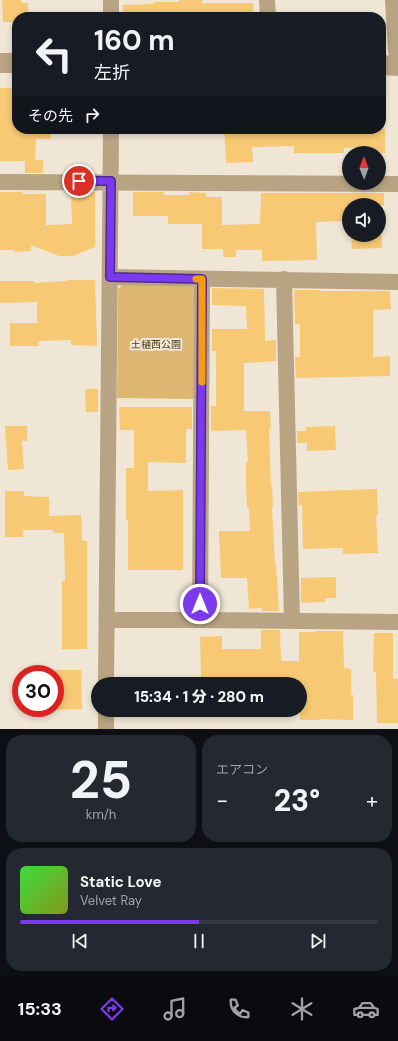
<!DOCTYPE html>
<html lang="ja">
<meta charset="utf-8">
<style>
:root{--surface:#171b24;--page:#242831;--text:#f1f3f6;--muted:#9ea1a6;--line:#363941;--accent:#7c3aed}
body{margin:0;font-family:"DM Sans","Noto Sans JP",sans-serif;background:var(--page);color:var(--text);height:100vh;display:flex;flex-direction:column;font-size:15px;white-space:nowrap}
*{box-sizing:border-box;margin:0}
p{font-size:13px;color:var(--muted)}
.icon{flex:none;width:22px;height:22px;fill:none;stroke:currentColor;stroke-width:2;stroke-linecap:round;stroke-linejoin:round}
.map{position:relative;height:729px;overflow:hidden}
.side{display:flex;flex-direction:column;gap:6px;padding:6px;background:#0d0f14;flex:1}
.side>*{flex:none}
.guide{position:absolute;left:12px;top:12px;width:374px;height:122px;border-radius:16px;box-shadow:0 2px 6px #0003;background:#171b24;color:var(--text);overflow:hidden}
.needle{width:26px;rotate:359deg}
.fabs{position:absolute;left:342px;top:146px;display:grid;gap:8px}
.fabs a{display:grid;place-items:center;width:44px;height:44px;border-radius:50%;background:var(--surface);box-shadow:0 2px 6px #0003;font-size:20px}
.speed{position:absolute;left:12px;top:665px;display:flex;gap:8px;font-size:20px;font-weight:700;text-align:center}
.speed>*{display:grid;place-content:center;width:52px;height:52px;border-radius:50%;background:var(--surface);box-shadow:0 2px 6px #0003;line-height:1}
.speed .limit{border:6px solid #d22;background:#fff;color:#111}
.pin{position:absolute;display:grid;place-items:center;width:34px;height:34px;color:#fff;margin:-17px;border:2px solid #fff;border-radius:50%;box-shadow:0 1px 4px #0007}
.me{position:absolute;width:44px;margin:-22px;rotate:0deg;stroke-linejoin:round;filter:drop-shadow(0 0 3px #0008)}
.turn{display:flex;align-items:center;gap:14px;height:84px;padding:0 16px;font-size:18px}
.turn .icon{width:52px;height:52px;stroke-width:2.5}
.turn b{display:block;font-size:28px;line-height:34px}
.then{display:flex;align-items:center;height:38px;padding:0 16px;background:#0003;gap:8px;font-size:15px}
.big{font-size:30px;font-weight:800;line-height:1.1}
.side .widget{flex:1;display:flex;flex-direction:column;justify-content:center;gap:6px;min-width:0;padding:0 14px;border-radius:16px;background:var(--page)}
.side .dial{align-items:center;gap:0}
.dial b{font-size:52px;line-height:1}
.song{display:flex;align-items:center;gap:12px}
.cover{width:48px;height:48px;border-radius:6px;background:linear-gradient(135deg,hsl(120 70% 55%),hsl(70 70% 35%))}
.played{height:4px;border-radius:2px;background:linear-gradient(90deg,var(--accent) 50%,var(--line) 50%)}
.keys{display:flex;justify-content:space-around;direction:ltr}
.heat{display:flex;justify-content:space-between;align-items:center;font-size:22px;direction:ltr}
.side .tiles{flex:1;display:grid;gap:6px;grid-template-columns:1fr 1fr}
.widget:last-child{grid-column:span 2}
.trip{position:absolute;left:91px;top:677px;width:216px;height:40px;border-radius:20px;background:var(--surface);box-shadow:0 2px 6px #0003;font-weight:800;line-height:40px;text-align:center}
.dock{display:flex;height:64px;justify-content:space-around;align-items:center;background:#090b0e;color:var(--muted)}
.dock .icon{width:28px;height:28px}
.dock .current{color:var(--accent)}
.dock b{font-size:18px;color:var(--text)}
.map>svg:first-child{display:block}
.green{fill:#ddb772}
.building{fill:#f7c974}
.lines{fill:none;stroke-linecap:round;stroke-linejoin:round}
.minor{stroke:#b8a482;stroke-width:16}
.tertiary{stroke:#b8a482;stroke-width:20}
.route-casing{stroke:#51269a;stroke-width:10}
.route{stroke:#7c3aed;stroke-width:7}
.slow{stroke:#f59e0b;stroke-width:7}
.labels{text-anchor:middle;dominant-baseline:central;stroke-width:4;stroke-linejoin:round;paint-order:stroke}
.park-label{font-size:10px;fill:#523f1a;stroke:#efe6d5}
</style>
<div class="map">
<svg width="398" height="729" viewBox="0 0 398 729">
<rect width="100%" height="100%" fill="#efe6d5"/>
<!-- green -->
<path class="green" d="M126 281 195 282 194 399 117 398 118 289Z"/>
<!-- building -->
<path class="building" d="M2 0H21V3H28V17H17V22H3Z
M179 0H202V3H253V17H123V5L154 4V2H179Z
M0 88H16L17 129H51V139H36L35 160H43V173H25V161H0Z
M224 129H385V153H366V147L344 148V153H294V146L252 147 253 162 226 163Z
M0 192H23V194H46V225L72 224 71 192H95V247L73 256H59L31 245V251L15 252 14 250H0Z
M133 192H164V195H189V192L206 193 207 197H222V225L260 224 261 193H384V205H349V221L316 222 317 260 262 261V250H236V257H223V249H202V224H168V216H133Z
M351 235H382V248L352 249Z
M67 280H95L97 346 71 345V340L38 341 39 346H10V323H37V302L0 303V281H34V283L67 281Z
M212 288 264 289 265 341 276 340V361L244 363V411H270L271 428H269L271 486H272L273 507H272L275 565H276L279 611H262V608L249 609 247 578H221L219 531H250L249 508H247L246 487V462H248L246 430 211 431V406H216V351H212V329H247L246 306 212 305Z
M294 290H320V291H390L391 309 373 310V357L390 356V376L296 378 295 357H300V324H295Z
M85 389H98V412H86Z
M119 407H192V429H186V463L148 462V491L183 490V570H128V520H126V468H134V430H120Z
M5 426H27V441H22L24 469 8 470Z
M335 426 336 450 307 451V443H297V431H306L305 427Z
M377 489 378 515H376L378 553 343 554V548L303 549 302 505 299 506 298 492Z
M5 491H24V496L49 497V516L81 515 82 541H87V649H62V581H65L64 533H53V530H23V537H5Z
M336 577V598H325V602L301 603V578Z
M261 630H280L281 661H299V632H315L314 631H343L344 668 351 669V694L353 695V720L320 719V720H300V684H231V677H201L200 637 222 636V649H261Z
M374 633H393V679H398V723H377L376 672H373Z
M55 670H81L82 709 55 710Z"/>
<g class="lines">
<!-- minor -->
<path class="minor" d="M267 0 268 17
M111 17V0
M0 182 398 184
M110 277C206 279 302 280 398 282
M284 279 292 620
M107 620H200L398 622
M200 620 202 279
M106 684 111 129
M106 729V710"/>
<!-- tertiary -->
<path class="tertiary" d="M395 0 398 51
M0 63H17
M381 65 398 66"/>
</g>
<g class="lines">
<defs>
<path id="route" d="M79 181H111L110 277 202 279 200 604"/>
</defs>
<!-- route casing -->
<use href="#route" class="route-casing"/>
<!-- route -->
<use href="#route" class="route"/>
<!-- slow -->
<path class="slow" d="M196 279H202V382"/>
</g>
<g class="labels">
<!-- park labels -->
<g class="park-label">
<text x="156" y="344">土樋西公園</text>
</g>
</g>
</svg>
<div class="fabs">
<a><svg class="needle" viewBox="-14 -14 28 28"><path d="M0-13l5 13h-10z" fill="#e53935"/><path d="M0 13l5-13h-10z" fill="#9ea1a6"/></svg></a>
<a><svg class="icon" aria-label="sound" viewBox="0 0 24 24"><path d="M4 9h4l5-4v14l-5-4H4zM17 9q2 3 0 6"/></svg></a>
</div>
<div class="speed"><div class="limit">30</div></div>
<div class="pin" style="left:79px;top:181px;background:#d93025"><svg class="icon" aria-label="arrive" viewBox="0 0 24 24"><path d="M6 21V4h12l-3 4 3 4H6"/></svg></div>
<svg class="me" style="left:200px;top:604px" viewBox="-20 -20 40 40"><circle r="17" fill="#7c3aed" stroke="#fff" stroke-width="3"/><path d="M0-11L8 9 0 5-8 9z" fill="#fff"/></svg>
<div class="trip">15:34 · 1 分 · 280 m</div>
<div class="guide">
<div class="turn"><svg class="icon" aria-label="left" viewBox="0 0 24 24"><path d="M17 20v-9H6M10 6l-5 5 5 5"/></svg><div><b>160 m</b>左折</div></div>
<div class="then">その先<svg class="icon" aria-label="right" viewBox="0 0 24 24"><path d="M7 20v-9h11M14 6l5 5-5 5"/></svg></div>
</div>
</div>
<section class="side">
<div class="tiles">
<div class="widget dial"><b>25</b><p>km/h</p></div>
<div class="widget"><p>エアコン</p>
<div class="heat"><a>−</a><b class="big">23°</b><a>+</a></div>
</div>
<div class="widget">
<div class="song"><i class="cover"></i><div><b>Static Love</b><p>Velvet Ray</p></div></div>
<div class="played"></div>
<div class="keys"><svg class="icon" aria-label="previous" viewBox="0 0 24 24"><path d="M18 5L8 12l10 7zM5 5v14"/></svg><svg class="icon" aria-label="pause" viewBox="0 0 24 24"><path d="M8 5v14M16 5v14"/></svg><svg class="icon" aria-label="next" viewBox="0 0 24 24"><path d="M6 5l10 7-10 7zM19 5v14"/></svg></div>
</div>
</div>
</section>
<nav class="dock">
<b>15:33</b>
<svg class="icon current" aria-label="directions" viewBox="0 0 24 24"><path d="M12 3l9 9-9 9-9-9zM9 14v-3h6M13 9l2 2-2 2"/></svg>
<svg class="icon" aria-label="music" viewBox="0 0 24 24"><path d="M9 18V5l10-2v13"/><circle cx="6" cy="18" r="3"/><circle cx="16" cy="16" r="3"/></svg>
<svg class="icon" aria-label="phone" viewBox="0 0 24 24"><path d="M5 4h4l2 5-3 2q2 4 5 5l2-3 5 2v4C11 20 4 13 5 4z"/></svg>
<svg class="icon" aria-label="climate" viewBox="0 0 24 24"><path d="M12 3v18M4 7l16 10M4 17L20 7"/></svg>
<svg class="icon" aria-label="car" viewBox="0 0 24 24"><path d="M5 17H2v-5l4-1 3-4h7l3 4 3 1v5h-3M9 17h6M6 11h13"/><circle cx="7" cy="17" r="2"/><circle cx="17" cy="17" r="2"/></svg>
</nav>
